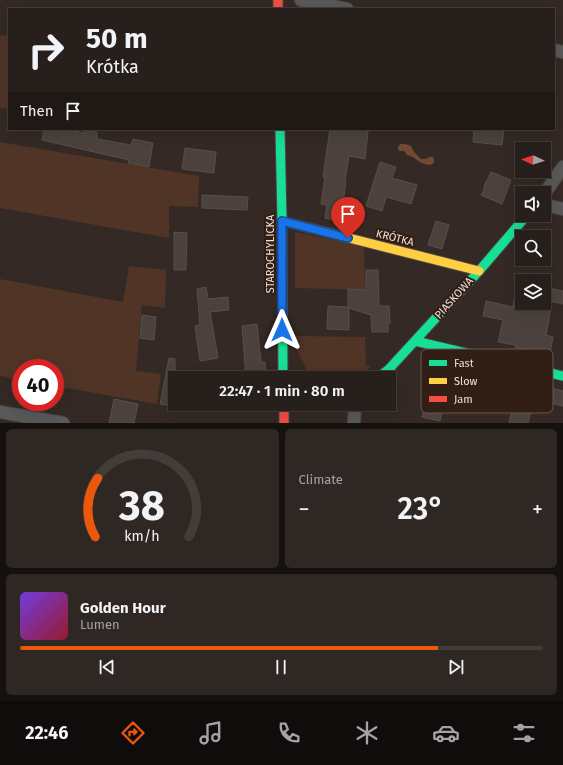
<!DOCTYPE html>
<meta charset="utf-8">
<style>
:root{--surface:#271f1b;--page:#2f2724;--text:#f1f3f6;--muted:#a4a2a3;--line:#433d3a;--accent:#ea580c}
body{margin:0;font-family:"Fira Sans",sans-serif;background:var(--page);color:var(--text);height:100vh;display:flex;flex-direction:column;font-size:15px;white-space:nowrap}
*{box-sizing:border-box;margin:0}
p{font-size:13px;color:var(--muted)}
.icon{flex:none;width:22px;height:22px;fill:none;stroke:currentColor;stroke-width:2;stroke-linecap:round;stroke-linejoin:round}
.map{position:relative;height:423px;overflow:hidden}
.drawer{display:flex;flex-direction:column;gap:6px;padding:6px;background:#15110f;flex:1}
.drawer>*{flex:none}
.banner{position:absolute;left:8px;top:8px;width:547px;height:122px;border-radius:0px;box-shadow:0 4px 16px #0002,0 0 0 1px var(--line);background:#271f1b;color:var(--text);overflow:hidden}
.needle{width:26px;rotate:274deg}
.tools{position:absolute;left:515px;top:142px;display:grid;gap:8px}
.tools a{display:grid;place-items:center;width:36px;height:36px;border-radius:0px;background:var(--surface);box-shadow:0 4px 16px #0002,0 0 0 1px var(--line);font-size:20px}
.speed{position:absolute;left:12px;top:359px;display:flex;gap:8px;font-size:20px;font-weight:700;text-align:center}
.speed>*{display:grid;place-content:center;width:52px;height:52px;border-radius:50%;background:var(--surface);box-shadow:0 4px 16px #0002,0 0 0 1px var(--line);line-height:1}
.speed .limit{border:6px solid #d22;background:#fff;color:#111}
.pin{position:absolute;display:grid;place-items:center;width:34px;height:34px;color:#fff;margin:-41px -17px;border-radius:50% 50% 50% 0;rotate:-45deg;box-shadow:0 0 4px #0007}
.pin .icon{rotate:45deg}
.me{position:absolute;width:44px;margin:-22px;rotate:0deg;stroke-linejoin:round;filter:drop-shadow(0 0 3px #0008)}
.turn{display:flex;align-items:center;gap:14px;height:84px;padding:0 12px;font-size:18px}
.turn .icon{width:52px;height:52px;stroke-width:2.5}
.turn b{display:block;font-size:28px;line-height:34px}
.then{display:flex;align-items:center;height:38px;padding:0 12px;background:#0003;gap:8px;font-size:15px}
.big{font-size:30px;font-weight:600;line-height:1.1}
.drawer .widget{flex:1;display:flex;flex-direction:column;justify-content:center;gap:6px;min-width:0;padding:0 14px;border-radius:6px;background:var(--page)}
.drawer .dial{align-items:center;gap:0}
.dial svg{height:104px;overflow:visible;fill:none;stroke:var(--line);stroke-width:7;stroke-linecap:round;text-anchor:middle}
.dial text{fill:var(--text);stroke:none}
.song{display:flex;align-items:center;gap:12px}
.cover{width:48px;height:48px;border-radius:6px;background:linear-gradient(135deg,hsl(260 70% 55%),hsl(350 70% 35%))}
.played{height:4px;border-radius:2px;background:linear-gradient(90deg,var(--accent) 80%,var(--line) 80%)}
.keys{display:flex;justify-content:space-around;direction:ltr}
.heat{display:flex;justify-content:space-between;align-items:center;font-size:22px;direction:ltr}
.drawer .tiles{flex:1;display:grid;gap:6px;grid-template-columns:1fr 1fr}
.widget:last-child{grid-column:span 2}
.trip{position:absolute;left:168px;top:371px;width:228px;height:40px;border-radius:0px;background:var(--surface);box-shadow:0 4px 16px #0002,0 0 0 1px var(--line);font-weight:600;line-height:40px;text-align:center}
.tabs{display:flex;height:64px;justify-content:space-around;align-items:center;background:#100c0b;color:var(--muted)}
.tabs .icon{width:28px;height:28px}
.tabs .current{color:var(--accent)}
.tabs b{font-size:18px;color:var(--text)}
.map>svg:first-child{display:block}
.green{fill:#503426}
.water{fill:#734933}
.building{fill:#4b423e;stroke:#584e4a}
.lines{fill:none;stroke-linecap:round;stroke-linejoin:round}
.street-casing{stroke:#504743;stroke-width:14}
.fast-casing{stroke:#504743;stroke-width:11}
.slow-casing{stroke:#504743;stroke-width:11}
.jam-casing{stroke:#504743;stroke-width:11}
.street{stroke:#59595a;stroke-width:12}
.fast{stroke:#16e098;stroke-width:9}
.slow{stroke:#ffcf43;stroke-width:9}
.jam{stroke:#f24e42;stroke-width:9}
.route-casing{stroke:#114b97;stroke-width:10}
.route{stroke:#1a73e8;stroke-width:7}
.labels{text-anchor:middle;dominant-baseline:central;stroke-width:4;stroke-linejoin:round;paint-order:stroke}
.street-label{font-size:11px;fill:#ede0d9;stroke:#311e14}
.key{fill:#311e14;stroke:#69584f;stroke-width:1}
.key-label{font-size:11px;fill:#ede0d9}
</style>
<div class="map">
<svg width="563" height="423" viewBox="0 0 563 423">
<rect width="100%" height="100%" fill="#342924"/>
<!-- green -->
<path class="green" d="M0 35 9 36V109L0 108Z
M0 142 199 176 198 207 169 206V238L0 208Z
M295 232 364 246 365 290 295 288Z
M129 266 166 270 165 308 142 305 136 371 161 374 157 404 55 386V368H21V380L0 376V279L123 302Z
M296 336 365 337 366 365 371 366 365 372 349 377 311 378 296 348Z"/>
<!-- water -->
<path class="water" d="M400 144H405L411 146 414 152 421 159H425L430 157H433L434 160V163L430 165C427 164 423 164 420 162 415 159 413 156 407 155L404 151H400L398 150V147Z"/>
<!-- building -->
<path class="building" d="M44 129H64L83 133 84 129 97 132V139L131 145 133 139 153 143 149 167 128 163 129 160 42 140Z
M330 129H359V130L368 131 365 159 349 156 345 180 346 181 343 203 353 205 349 223 325 218 327 205 321 204 325 177H323Z
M474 129H504L502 145 473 142Z
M185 148 216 152 214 173 182 169Z
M380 162 396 167 392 178 417 185 411 204 386 197 382 211 366 206Z
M491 172 511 180 502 204 481 195 485 188 484 187 486 181H487Z
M202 195 248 197 247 210 202 208Z
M436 221 449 225 442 249 428 245Z
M174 232 187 233 186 270H174Z
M366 270H378L379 306H389L390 323H388V332H372L371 315 349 308V330L327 329 328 306 348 307V289L366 290Z
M206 287 208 299 228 297 229 310 210 312 218 358 200 361 195 326 200 325 197 289Z
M544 287 563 291V304L544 300Z
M514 300 522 302V303H528L551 308 546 335 553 337 550 353 534 349 533 351 515 347V345L498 342 503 320 483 316 486 301 513 307Z
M142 315 156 317 154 340 140 338Z
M257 324 261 362H265L266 378H246L242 326Z
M169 358 175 359V406L160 404Z
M435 363 447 366 443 379 449 381 440 421 422 417Z
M520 380 563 391V406L534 399 528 423H509L513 405H514Z
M114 399 138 404 134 423H109Z"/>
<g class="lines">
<defs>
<path id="street" d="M301 0 347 9
M554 50 563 52
M544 194 563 167
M544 205 563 209
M0 412 63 423
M354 423 355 404"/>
<path id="fast" d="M280 129 282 221 283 378
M415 341 563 376
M378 378 389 369 479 271 527 215"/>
<path id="slow" d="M282 221 479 271"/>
<path id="jam" d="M278 0V9
M284 404V423"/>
</defs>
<!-- street casing -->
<use href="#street" class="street-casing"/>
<!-- fast casing -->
<use href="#fast" class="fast-casing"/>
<!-- slow casing -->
<use href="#slow" class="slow-casing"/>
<!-- jam casing -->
<use href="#jam" class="jam-casing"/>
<!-- street -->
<use href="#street" class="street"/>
<!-- fast -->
<use href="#fast" class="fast"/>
<!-- slow -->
<use href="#slow" class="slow"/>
<!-- jam -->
<use href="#jam" class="jam"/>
</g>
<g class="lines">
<defs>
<path id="route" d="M282 330V221L348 238"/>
</defs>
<!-- route casing -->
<use href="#route" class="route-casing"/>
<!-- route -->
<use href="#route" class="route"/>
</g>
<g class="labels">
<!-- street labels -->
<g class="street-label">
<text transform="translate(395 238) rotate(14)">KRÓTKA</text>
<text transform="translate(270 254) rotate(-90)">STAROCHYLICKA</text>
<text transform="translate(454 298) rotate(-48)">PIASKOWA</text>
</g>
</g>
<!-- legend -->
<rect x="421" y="349" width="132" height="64" rx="6" class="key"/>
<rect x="429" y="360" width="18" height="6" fill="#16e098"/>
<rect x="429" y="378" width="18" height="6" fill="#ffcf43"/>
<rect x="429" y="396" width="18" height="6" fill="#f24e42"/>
<g class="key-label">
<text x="454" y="367">Fast</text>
<text x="454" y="385">Slow</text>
<text x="454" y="403">Jam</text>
</g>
</svg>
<div class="tools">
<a><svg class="needle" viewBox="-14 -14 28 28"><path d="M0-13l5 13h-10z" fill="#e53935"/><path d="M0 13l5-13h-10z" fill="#a4a2a3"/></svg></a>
<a><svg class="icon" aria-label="sound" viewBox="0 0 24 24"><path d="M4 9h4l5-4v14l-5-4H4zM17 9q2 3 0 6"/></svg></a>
<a><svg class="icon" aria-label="search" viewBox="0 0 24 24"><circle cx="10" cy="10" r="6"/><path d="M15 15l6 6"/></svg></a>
<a><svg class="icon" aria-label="layers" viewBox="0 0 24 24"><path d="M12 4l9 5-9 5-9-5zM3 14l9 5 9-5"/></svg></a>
</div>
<div class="speed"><div class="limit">40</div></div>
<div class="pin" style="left:348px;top:238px;background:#d93025"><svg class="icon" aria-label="arrive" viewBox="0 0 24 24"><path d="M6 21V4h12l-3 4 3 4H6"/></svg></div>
<svg class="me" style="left:282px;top:330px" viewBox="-20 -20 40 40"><path d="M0-17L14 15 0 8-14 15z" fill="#1a73e8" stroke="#fff" stroke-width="4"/></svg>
<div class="trip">22:47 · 1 min · 80 m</div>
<div class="banner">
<div class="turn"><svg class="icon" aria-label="right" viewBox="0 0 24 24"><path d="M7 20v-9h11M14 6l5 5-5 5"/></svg><div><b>50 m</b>Krótka</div></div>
<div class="then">Then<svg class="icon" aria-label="arrive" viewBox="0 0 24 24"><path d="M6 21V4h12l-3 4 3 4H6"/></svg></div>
</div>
</div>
<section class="drawer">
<div class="tiles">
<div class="widget dial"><svg viewBox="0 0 100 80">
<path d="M14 69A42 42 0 1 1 86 69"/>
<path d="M14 69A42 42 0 0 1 16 24" stroke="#ea580c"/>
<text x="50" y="56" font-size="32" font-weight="700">38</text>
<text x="50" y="72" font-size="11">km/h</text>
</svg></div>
<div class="widget"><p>Climate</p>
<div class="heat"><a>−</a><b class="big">23°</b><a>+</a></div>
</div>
<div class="widget">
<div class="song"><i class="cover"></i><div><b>Golden Hour</b><p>Lumen</p></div></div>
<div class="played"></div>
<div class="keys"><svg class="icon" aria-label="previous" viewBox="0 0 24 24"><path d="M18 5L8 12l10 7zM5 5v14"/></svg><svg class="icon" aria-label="pause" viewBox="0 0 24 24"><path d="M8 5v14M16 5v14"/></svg><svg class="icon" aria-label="next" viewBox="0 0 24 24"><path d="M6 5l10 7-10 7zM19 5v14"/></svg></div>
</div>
</div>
</section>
<nav class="tabs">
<b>22:46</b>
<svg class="icon current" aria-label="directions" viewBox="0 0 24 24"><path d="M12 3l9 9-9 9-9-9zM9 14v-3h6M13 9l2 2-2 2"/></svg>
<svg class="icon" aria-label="music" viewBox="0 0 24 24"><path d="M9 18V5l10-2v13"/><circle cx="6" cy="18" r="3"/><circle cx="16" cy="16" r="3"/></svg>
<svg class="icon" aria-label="phone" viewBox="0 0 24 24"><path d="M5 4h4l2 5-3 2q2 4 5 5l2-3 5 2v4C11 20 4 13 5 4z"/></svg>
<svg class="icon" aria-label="climate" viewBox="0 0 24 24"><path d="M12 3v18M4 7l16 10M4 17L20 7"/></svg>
<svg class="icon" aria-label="car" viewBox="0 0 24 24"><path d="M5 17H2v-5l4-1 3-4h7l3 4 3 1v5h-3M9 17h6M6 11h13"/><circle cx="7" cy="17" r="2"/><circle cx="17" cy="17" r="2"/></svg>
<svg class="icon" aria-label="filters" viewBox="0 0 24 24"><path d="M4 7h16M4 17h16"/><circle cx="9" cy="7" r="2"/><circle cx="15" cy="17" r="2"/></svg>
</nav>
